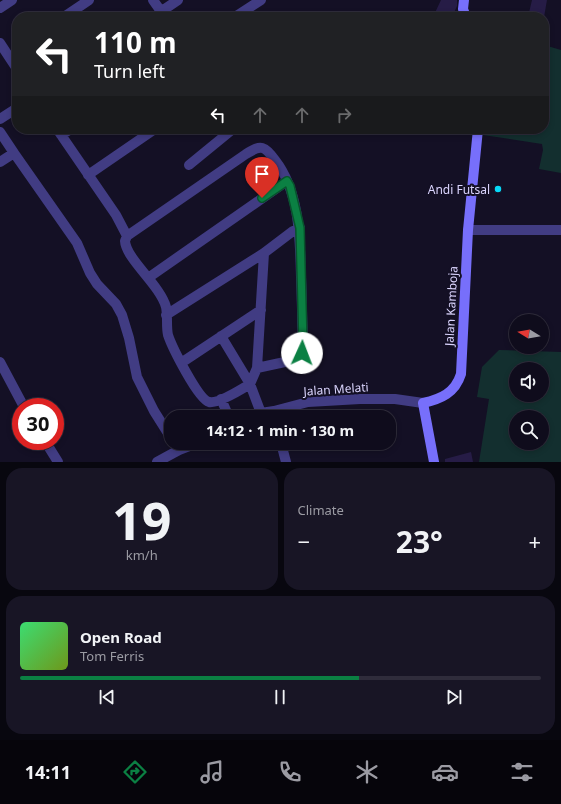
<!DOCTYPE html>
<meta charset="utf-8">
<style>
:root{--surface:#0f0c1c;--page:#181525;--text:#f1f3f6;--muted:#9b9ba3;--line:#2f2c3b;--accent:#0b8043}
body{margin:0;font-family:"Noto Sans",sans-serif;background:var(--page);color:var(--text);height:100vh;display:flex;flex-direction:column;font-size:15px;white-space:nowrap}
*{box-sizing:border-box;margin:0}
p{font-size:13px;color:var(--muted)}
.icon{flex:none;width:22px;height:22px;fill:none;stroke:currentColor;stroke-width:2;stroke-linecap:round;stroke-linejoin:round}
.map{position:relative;height:462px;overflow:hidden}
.drawer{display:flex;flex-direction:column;gap:6px;padding:6px;background:#08070f;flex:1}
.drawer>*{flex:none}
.banner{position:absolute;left:12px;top:12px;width:537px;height:122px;border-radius:16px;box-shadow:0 2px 6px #0003,0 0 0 1px var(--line);background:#202124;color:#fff;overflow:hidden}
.needle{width:26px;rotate:281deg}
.controls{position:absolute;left:509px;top:314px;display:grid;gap:8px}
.controls a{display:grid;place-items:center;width:40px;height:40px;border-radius:50%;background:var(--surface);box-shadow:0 2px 6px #0003,0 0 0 1px var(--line);font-size:20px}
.speed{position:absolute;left:12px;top:398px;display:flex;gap:8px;font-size:20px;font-weight:700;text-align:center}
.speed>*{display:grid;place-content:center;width:52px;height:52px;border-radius:50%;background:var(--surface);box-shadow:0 2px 6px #0003,0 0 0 1px var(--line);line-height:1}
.speed .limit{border:6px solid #d22;background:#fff;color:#111}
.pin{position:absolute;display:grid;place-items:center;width:34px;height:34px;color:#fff;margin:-41px -17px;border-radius:50% 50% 50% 0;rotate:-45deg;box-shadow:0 0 4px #0007}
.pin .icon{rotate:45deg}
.me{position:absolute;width:44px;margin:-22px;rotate:2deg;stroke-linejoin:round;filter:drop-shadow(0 0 3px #0008)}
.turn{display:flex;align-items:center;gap:14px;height:84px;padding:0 16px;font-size:18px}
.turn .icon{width:52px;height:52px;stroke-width:2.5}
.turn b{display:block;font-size:28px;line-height:34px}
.lanes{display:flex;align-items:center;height:38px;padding:0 16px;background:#0003;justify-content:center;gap:20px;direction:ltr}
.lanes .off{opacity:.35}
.big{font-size:30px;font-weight:700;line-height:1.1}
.drawer .tile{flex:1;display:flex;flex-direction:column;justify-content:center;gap:6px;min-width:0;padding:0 14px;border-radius:16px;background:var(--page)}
.drawer .dial{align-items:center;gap:0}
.dial b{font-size:52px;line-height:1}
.song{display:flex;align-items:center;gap:12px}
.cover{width:48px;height:48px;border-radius:6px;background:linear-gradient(135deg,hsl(140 70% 55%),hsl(80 70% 35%))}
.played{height:4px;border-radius:2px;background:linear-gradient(90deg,var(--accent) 65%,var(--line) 65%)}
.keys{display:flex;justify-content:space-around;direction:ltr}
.heat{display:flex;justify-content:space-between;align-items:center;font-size:22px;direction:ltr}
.drawer .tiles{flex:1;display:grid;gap:6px;grid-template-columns:1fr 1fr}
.tile:last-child{grid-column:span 2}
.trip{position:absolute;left:164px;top:410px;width:232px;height:40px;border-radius:16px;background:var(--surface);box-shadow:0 2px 6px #0003,0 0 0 1px var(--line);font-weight:700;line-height:40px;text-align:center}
.tab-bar{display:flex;height:64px;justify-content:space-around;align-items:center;background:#06050b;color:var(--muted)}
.tab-bar .icon{width:28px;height:28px}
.tab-bar .current{color:var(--accent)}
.tab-bar b{font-size:18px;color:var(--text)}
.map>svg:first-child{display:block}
.green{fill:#132f2f;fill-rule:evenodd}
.building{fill:#261c46}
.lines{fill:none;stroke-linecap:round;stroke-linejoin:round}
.street{stroke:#413c83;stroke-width:10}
.secondary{stroke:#776ffb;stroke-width:10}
.route-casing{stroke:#07532c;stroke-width:10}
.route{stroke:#0b8043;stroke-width:7}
.poi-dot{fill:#07d9f8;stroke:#141025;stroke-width:1.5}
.labels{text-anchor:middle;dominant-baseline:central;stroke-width:4;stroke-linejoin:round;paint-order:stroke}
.poi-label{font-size:12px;fill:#dbd5fe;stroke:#141025;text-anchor:end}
.street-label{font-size:12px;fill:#dbd5fe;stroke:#141025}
</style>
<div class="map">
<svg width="561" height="462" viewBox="0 0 561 462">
<rect width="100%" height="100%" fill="#141025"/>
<!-- green -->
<path class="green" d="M544 45 561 50V173L539 169 543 150 542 144 483 135V129H544Z
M499 350 561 352V462H479L489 399 477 397 482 367ZM516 369H542V395H516ZM516 417H542V443H516Z"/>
<!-- building -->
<path class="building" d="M441 0H457V6L452 17H433Z
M532 0H547L544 17H528Z
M471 452 473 462H445V459Z"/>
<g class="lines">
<!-- street -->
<path class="street" d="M153 0 165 17
M0 8 12 0
M64 17 89 0
M153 17 178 0
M235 17 261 0
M0 43 17 69
M0 119 17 108
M57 129 116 215 127 236
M0 132 14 153 0 162
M61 135 71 129
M14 153 77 243 90 273 97 284 116 304 122 315 129 338 137 377 154 411 171 438
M189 165 233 129
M88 175 155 129
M468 230H561
M148 278 287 181
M166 315 264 253
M221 336 250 384 257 368 264 253 293 231 300 228
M0 362 24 407
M181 363 261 310
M257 368 294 360C302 356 302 352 303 344 302 321 302 299 301 277 300 239 300 192 275 160 264 146 262 144 246 154L127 236 125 241C126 259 160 285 166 307 168 316 166 326 168 335 172 347 198 399 209 402 218 404 242 389 250 384L261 413
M221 399 229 417
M253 417 261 413 274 411 308 402 360 399H395L423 403
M45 441 58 462
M281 443 286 462
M157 462 179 450 197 443"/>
<!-- secondary -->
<path class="secondary" d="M464 0 463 9 466 17
M434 462 423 403C441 399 455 393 461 374L468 230 478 129"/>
</g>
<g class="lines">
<defs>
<path id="route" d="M262 198 287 181 290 186 300 228 303 344 302 353"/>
</defs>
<!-- route casing -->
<use href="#route" class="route-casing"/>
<!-- route -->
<use href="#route" class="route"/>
</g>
<!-- markers -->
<circle class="poi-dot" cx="498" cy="189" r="4"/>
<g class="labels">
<!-- poi labels -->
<g class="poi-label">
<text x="490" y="189">Andi Futsal</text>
</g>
<!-- street labels -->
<g class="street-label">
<text transform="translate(451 306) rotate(-87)">Jalan Kamboja</text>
<text transform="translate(336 389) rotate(-4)">Jalan Melati</text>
</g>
</g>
</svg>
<div class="controls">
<a><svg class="needle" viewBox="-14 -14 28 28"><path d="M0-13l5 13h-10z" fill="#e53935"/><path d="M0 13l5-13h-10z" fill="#9b9ba3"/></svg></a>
<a><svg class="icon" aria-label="sound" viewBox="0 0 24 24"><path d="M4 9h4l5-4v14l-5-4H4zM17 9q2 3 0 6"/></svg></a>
<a><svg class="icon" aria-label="search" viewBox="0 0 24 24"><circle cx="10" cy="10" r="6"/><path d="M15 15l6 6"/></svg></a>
</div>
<div class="speed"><div class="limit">30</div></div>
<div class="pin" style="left:262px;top:198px;background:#d93025"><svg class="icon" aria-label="arrive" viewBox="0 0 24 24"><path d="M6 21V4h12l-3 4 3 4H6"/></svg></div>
<svg class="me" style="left:302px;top:353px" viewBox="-20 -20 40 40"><circle r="19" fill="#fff"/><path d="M0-13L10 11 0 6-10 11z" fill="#0b8043"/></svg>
<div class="trip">14:12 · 1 min · 130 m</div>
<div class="banner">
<div class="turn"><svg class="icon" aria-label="left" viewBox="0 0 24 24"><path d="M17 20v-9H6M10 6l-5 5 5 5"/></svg><div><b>110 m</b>Turn left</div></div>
<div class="lanes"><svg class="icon" aria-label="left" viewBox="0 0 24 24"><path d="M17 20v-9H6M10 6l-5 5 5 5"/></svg><svg class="icon off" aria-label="ahead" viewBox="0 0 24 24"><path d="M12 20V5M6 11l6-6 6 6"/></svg><svg class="icon off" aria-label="ahead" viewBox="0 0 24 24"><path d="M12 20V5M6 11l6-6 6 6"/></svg><svg class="icon off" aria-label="right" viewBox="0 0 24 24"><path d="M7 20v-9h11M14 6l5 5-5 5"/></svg></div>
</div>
</div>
<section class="drawer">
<div class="tiles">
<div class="tile dial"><b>19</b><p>km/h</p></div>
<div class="tile"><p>Climate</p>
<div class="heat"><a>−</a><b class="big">23°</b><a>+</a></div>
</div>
<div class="tile">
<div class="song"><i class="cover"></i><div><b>Open Road</b><p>Tom Ferris</p></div></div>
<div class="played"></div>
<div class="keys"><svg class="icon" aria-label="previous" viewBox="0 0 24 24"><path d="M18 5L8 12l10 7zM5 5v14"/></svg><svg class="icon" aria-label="pause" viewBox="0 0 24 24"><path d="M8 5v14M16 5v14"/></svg><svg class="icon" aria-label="next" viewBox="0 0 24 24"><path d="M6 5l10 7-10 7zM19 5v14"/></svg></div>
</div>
</div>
</section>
<nav class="tab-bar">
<b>14:11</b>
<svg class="icon current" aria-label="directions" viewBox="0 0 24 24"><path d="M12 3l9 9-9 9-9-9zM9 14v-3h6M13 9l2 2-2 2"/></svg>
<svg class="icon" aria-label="music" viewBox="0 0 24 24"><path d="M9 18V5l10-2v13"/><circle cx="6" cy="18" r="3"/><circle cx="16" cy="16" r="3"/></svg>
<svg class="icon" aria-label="phone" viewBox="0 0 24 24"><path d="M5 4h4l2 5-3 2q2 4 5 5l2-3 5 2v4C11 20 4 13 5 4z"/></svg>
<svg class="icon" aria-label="climate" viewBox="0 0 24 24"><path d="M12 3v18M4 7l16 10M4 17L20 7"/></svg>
<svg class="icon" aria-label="car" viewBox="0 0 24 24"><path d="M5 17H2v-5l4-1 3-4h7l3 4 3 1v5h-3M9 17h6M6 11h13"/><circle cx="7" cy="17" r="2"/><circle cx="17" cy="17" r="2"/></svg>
<svg class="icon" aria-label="filters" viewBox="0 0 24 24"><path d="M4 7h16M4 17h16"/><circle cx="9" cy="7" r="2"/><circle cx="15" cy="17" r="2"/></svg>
</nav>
